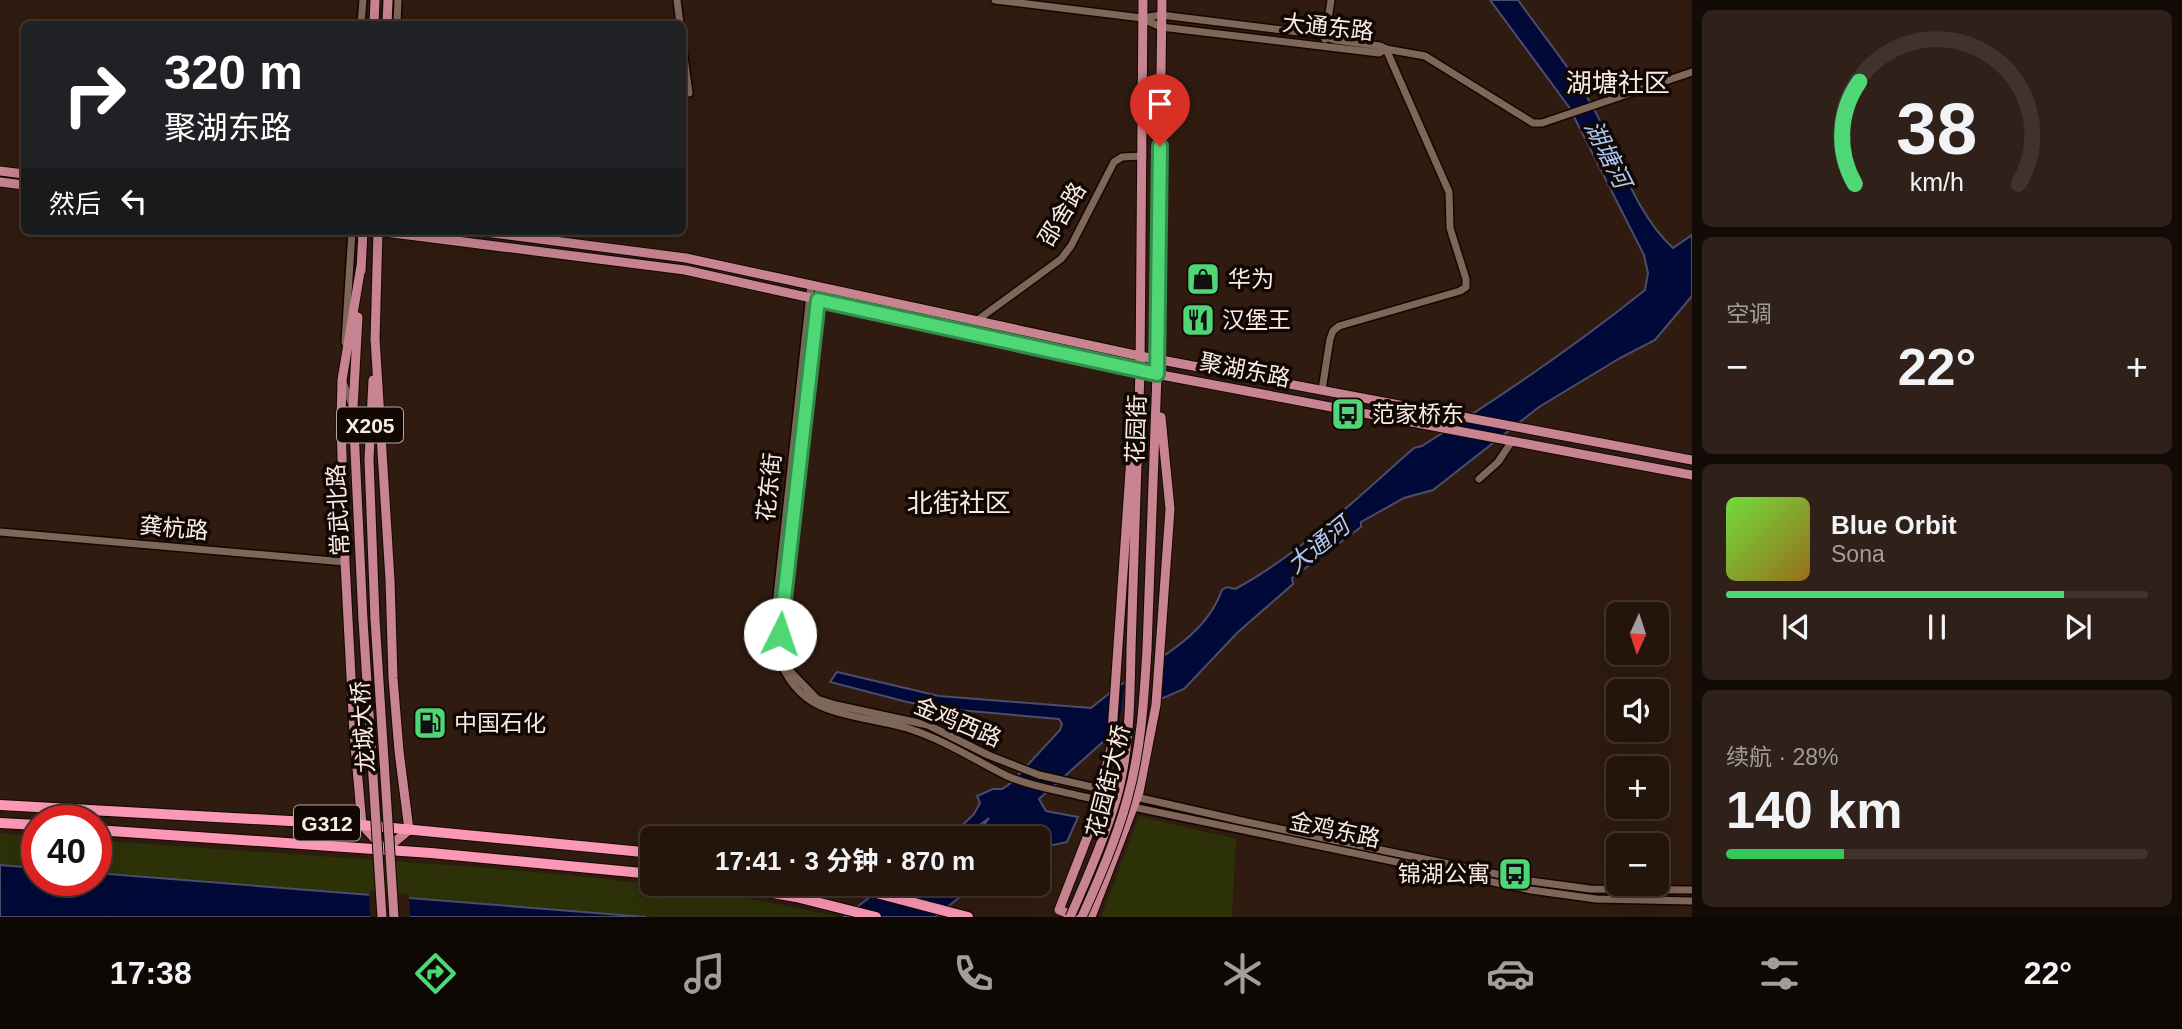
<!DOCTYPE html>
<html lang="zh">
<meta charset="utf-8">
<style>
:root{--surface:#23140c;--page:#2f211a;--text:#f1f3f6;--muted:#a39e9d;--line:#40332d;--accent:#4fd675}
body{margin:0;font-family:Arial,"Noto Sans SC",sans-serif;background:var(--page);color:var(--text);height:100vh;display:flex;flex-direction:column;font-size:26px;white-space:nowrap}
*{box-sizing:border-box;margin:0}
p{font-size:23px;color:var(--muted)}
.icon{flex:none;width:38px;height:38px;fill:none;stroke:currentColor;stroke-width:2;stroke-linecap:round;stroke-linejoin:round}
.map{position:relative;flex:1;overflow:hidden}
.drawer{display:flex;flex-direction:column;gap:10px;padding:10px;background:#130b07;width:490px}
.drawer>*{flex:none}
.top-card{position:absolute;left:21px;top:21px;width:665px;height:214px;border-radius:10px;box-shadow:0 7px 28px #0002,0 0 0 2px var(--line);background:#202124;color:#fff;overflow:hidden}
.needle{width:46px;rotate:183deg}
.tools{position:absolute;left:1606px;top:602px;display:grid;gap:14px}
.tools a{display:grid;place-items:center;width:63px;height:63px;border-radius:10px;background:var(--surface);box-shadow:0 7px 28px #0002,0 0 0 2px var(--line);font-size:35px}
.speed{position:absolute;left:21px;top:805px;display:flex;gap:14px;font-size:35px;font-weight:700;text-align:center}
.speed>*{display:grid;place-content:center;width:91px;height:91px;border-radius:50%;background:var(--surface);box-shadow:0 7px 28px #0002,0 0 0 2px var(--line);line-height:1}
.speed .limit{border:10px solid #d22;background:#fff;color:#111}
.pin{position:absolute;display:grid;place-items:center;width:60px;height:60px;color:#fff;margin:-72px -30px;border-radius:50% 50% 50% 0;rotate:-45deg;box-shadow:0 0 7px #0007}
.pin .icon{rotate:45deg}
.me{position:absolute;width:77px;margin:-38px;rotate:4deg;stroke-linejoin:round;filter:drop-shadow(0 0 5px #0008)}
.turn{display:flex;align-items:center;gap:24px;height:147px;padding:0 28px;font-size:32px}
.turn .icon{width:91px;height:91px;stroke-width:2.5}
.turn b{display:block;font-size:49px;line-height:60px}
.then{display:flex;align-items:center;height:66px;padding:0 28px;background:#0003;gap:14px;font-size:26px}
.big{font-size:52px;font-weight:700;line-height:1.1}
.drawer .tile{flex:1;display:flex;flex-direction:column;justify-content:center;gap:10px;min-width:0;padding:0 24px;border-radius:10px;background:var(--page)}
.drawer .dial{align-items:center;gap:0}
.dial svg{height:182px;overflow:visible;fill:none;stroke:var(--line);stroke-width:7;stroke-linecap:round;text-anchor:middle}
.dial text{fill:var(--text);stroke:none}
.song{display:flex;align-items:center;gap:21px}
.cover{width:84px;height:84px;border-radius:10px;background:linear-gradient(135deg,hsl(100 70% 55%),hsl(40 70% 35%))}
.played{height:7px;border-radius:4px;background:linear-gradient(90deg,var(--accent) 80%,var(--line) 80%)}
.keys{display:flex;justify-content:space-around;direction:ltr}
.heat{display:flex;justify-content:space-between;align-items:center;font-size:38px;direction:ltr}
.charge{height:10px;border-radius:5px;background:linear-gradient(90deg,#34c759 28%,var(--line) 0)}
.trip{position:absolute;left:640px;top:826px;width:410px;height:70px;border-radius:10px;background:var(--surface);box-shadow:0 7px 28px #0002,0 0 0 2px var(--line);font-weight:700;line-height:70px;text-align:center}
.dock{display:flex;height:112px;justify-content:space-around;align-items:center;background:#0e0805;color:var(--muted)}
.dock .icon{width:49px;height:49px}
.dock .selected{color:var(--accent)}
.dock b{font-size:32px;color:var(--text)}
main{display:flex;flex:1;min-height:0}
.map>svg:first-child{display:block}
.green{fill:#2c3108}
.water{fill:#000937;stroke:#4b4d6b;stroke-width:2}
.pier{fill:#2f1b10}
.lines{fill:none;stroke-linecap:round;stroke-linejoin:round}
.minor-casing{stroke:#160600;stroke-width:10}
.major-casing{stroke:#160600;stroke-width:11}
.highway-casing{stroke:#160600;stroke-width:12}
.minor{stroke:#7e6658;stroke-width:7}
.major{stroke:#c88490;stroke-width:9}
.highway{stroke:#fa98b6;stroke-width:10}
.major-bridge-casing{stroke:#160600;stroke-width:11;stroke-linecap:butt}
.major-bridge{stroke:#c88490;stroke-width:9}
.route-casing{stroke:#338b4c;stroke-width:18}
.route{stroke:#4fd675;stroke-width:12}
.labels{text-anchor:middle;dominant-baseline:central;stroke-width:7;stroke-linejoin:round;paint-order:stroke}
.shield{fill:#110804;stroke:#b4a7a1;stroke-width:2}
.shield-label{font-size:21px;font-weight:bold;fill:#faebe4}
.street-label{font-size:23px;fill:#faebe4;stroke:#110804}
.poi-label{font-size:23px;fill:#faebe4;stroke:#110804;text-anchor:start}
.water-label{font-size:24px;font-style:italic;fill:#abc7f6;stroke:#110804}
.quarter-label{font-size:26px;fill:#faebe4;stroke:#110804}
</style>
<main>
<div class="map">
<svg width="1692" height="917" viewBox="0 0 1692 917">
<rect width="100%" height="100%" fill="#2f1b10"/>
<!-- green -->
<path class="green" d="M1139 816 1236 839 1232 917H1101Z
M0 833 37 836V868L0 865Z
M96 840C204 848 311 856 419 863 560 873 701 885 839 917H646L96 873Z"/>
<!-- water -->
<path class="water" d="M1490 0H1518C1542 34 1570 67 1590 102 1617 148 1633 212 1673 248L1692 235V296L1655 340 1620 358 1539 407 1433 490 1404 498 1361 522V527L1292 578 1293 584 1238 632 1184 689 1142 707 1039 799 1046 811 1078 817 1067 842 1053 845 1038 842V838L1007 836 985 838 979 832 989 818 962 838H949L974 814 980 803 977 796 993 789H1002L1011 783 1060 730 1062 724 1059 719 947 709 907 702 830 682 837 672 939 696 1091 708C1102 699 1113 690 1125 682 1162 656 1206 635 1222 590L1227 587 1235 589C1299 555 1359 496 1414 448L1422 446C1499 398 1574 347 1645 290L1648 273 1644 255 1569 107Z
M0 865 37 868V880H96V873L646 917H0Z
M887 884H963L966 892 935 917H844Z"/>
<!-- pier -->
<path class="pier" d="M1161 653 1156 705 1144 710 1118 733 1125 678Z
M369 891 409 894 410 917H370Z"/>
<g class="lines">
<defs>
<path id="minor" d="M677 0 680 24
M995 0 1142 18 1161 15 1315 34 1335 40 1380 46 1386 49 1425 56 1533 123H1542L1692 72
M1143 19 1161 27 1379 53 1386 49
M361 24 363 0
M397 24 398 0
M1325 39 1331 0
M682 43 689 93
M811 285 773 633C777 659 786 682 807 698 831 717 880 719 910 729 944 740 975 760 1007 776 1030 786 1056 790 1080 796L1531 890 1596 899 1692 901
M819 287 780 634 785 661 791 672 817 699 836 705 928 725 988 755 1039 775 1242 821 1530 881 1590 889 1692 890
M976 321 1061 259 1071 246 1114 162 1122 157 1143 156
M345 342 352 231
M343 382 353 407
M1322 390 1330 339 1333 331 1339 326 1460 291 1466 287V279L1450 228 1449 192 1386 49
M1479 479 1498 462 1512 441
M0 532 345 562"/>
<path id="major" d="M374 24 375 0
M387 24 388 0
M0 171 24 174
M0 182 24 185
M377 231 685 270 1140 371 1692 475
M477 231 686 258 1140 356 1692 460
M361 266 342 380 341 421 345 562 354 734 362 825 385 850 409 830 399 751 393 678 390 580 375 338
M361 271 363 231
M358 317 353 408 363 620
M375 341 378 231
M373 380 369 459 375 619
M1131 649 1140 371 1143 0
M1147 649 1157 374 1162 0
M1077 917 1059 910 1092 825 1111 748 1132 442
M1091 917 1139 792 1156 705 1170 509 1161 417"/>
<path id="highway" d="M0 805 362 825 653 853
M0 823 37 825
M96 830 431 853 653 874
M719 884 796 897 876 917
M842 884 968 917"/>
</defs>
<!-- minor casing -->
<use href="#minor" class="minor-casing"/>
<!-- major casing -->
<use href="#major" class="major-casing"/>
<!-- highway casing -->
<use href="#highway" class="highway-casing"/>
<!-- minor -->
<use href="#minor" class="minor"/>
<!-- major -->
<use href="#major" class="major"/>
<!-- highway -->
<use href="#highway" class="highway"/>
<defs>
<path id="major-bridge" d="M375 619 394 917
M363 620 382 917
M1070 917C1087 879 1104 840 1116 800 1130 751 1130 700 1131 649
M1082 917C1099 879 1116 840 1127 800 1141 751 1144 700 1147 649"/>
</defs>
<!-- major-bridge casing -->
<use href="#major-bridge" class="major-bridge-casing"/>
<!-- major-bridge -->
<use href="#major-bridge" class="major-bridge"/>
</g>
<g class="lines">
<defs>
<path id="route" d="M780 634 818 300 1157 374 1160 146"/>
</defs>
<!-- route casing -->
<use href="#route" class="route-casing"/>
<!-- route -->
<use href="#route" class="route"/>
</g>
<!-- icons -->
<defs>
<symbol id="shop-square" viewBox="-11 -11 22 22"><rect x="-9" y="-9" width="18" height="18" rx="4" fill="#4fd675" stroke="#110804"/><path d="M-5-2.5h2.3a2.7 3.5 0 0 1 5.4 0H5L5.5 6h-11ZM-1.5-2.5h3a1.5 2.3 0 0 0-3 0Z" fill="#111"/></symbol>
<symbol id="restaurant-square" viewBox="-11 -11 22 22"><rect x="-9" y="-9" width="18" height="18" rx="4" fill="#4fd675" stroke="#110804"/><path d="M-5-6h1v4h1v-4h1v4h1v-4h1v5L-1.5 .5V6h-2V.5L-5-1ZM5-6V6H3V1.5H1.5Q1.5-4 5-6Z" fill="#111"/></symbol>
<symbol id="bus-square" viewBox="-11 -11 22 22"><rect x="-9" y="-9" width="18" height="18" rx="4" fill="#4fd675" stroke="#110804"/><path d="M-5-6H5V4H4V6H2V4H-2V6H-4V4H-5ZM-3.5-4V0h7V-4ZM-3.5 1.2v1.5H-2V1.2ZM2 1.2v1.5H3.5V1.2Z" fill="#111"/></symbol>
<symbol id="fuel-square" viewBox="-11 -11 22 22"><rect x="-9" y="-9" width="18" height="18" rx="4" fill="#4fd675" stroke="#110804"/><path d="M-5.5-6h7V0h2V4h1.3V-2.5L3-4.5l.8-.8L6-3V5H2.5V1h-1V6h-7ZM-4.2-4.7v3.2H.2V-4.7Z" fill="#111"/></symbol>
</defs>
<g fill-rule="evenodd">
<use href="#shop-square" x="1184" y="260" width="38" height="38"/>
<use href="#restaurant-square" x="1179" y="301" width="38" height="38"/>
<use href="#bus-square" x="1329" y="395" width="38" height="38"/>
<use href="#fuel-square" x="411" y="704" width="38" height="38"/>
<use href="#bus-square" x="1496" y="855" width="38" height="38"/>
</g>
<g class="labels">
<!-- shield labels -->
<g class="shield">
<rect x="337" y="407.5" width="66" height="35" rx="5"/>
<rect x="294" y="805.5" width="66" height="35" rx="5"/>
</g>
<g class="shield-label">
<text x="370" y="425">X205</text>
<text x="327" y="823">G312</text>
</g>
<!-- street labels -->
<g class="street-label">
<text transform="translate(1328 27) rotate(6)">大通东路</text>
<text transform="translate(1062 214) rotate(-59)">邵舍路</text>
<text transform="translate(1245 370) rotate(11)">聚湖东路</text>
<text transform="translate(1136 429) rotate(-88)">花园街</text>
<text transform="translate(769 487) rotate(-84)">花东街</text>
<text transform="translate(338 510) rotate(-93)">常武北路</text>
<text transform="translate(174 528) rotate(5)">龚杭路</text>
<text transform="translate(958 722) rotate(23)">金鸡西路</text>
<text transform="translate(363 727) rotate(-94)">龙城大桥</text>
<text transform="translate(1108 781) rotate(-76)">花园街大桥</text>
<text transform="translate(1335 830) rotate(12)">金鸡东路</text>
</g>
<!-- poi labels -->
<g class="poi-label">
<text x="1228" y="279">华为</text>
<text x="1222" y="320">汉堡王</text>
<text x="1372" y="414">范家桥东</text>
<text x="454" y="723">中国石化</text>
<text x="1490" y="874" text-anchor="end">锦湖公寓</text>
</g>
<!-- water labels -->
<g class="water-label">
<text transform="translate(1608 154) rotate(63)">湖塘河</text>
<text transform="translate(1318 545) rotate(-39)">大通河</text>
</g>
<!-- quarter labels -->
<g class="quarter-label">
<text x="1618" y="83">湖塘社区</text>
<text x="959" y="503">北街社区</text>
</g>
</g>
</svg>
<div class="tools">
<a><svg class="needle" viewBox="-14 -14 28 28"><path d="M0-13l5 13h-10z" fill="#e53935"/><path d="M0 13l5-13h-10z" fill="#a39e9d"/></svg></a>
<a><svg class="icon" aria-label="sound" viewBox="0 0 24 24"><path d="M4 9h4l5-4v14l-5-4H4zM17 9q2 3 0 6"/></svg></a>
<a>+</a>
<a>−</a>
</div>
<div class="speed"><div class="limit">40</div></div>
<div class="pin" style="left:1160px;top:146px;background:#d93025"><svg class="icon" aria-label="arrive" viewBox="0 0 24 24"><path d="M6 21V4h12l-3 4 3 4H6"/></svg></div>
<svg class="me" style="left:780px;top:634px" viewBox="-20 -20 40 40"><circle r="19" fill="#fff"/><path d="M0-13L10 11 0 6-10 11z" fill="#4fd675"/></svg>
<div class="trip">17:41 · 3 分钟 · 870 m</div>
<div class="top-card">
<div class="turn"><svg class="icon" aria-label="right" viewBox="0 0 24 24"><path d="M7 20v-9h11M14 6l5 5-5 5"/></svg><div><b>320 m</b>聚湖东路</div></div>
<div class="then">然后<svg class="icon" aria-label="left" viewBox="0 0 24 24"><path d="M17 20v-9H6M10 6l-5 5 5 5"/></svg></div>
</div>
</div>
<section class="drawer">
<div class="tile dial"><svg viewBox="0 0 100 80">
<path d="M14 69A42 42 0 1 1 86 69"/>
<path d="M14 69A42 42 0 0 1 16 24" stroke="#4fd675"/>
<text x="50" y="56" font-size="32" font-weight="700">38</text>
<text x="50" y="72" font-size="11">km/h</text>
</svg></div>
<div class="tile"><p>空调</p>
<div class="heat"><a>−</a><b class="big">22°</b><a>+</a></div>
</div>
<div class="tile">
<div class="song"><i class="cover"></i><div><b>Blue Orbit</b><p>Sona</p></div></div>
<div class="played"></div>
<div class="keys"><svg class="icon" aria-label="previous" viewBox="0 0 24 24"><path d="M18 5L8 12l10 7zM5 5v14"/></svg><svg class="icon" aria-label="pause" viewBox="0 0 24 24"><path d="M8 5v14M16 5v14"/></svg><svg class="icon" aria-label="next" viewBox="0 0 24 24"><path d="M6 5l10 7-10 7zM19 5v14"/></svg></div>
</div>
<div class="tile"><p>续航 · 28%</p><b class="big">140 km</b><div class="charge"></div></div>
</section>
</main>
<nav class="dock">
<b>17:38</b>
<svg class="icon selected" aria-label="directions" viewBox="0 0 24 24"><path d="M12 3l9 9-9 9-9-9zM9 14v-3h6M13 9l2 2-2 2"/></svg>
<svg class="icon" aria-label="music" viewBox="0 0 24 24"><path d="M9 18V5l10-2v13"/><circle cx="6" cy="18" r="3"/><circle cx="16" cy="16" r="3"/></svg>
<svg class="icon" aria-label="phone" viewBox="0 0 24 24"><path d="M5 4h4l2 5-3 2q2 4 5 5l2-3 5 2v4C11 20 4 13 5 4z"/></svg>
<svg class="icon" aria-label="climate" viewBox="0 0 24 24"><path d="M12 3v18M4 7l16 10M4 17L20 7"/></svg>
<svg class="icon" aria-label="car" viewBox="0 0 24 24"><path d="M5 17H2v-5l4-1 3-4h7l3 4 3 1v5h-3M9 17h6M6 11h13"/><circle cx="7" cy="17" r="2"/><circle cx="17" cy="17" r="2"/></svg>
<svg class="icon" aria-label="filters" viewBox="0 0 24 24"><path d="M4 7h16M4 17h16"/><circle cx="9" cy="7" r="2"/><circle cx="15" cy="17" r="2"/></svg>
<b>22°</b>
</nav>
